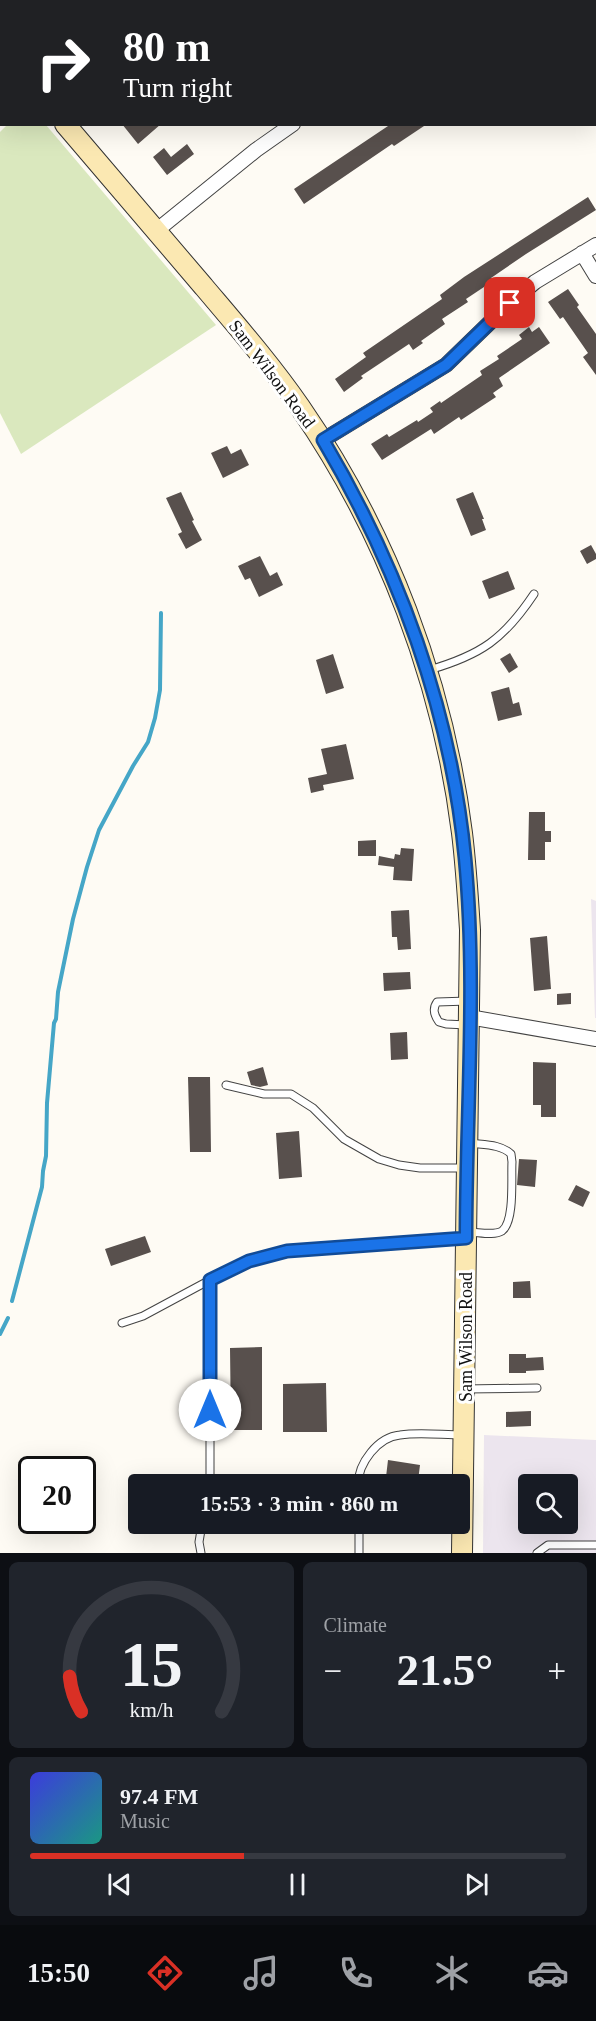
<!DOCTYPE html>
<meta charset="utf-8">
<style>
:root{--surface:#171b24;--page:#20242c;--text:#f1f3f6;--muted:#9ea1a6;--line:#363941;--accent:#d93025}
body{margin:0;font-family:"Times New Roman",serif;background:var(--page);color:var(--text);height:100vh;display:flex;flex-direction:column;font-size:22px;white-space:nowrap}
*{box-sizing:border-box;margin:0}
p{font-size:20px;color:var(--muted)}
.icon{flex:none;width:33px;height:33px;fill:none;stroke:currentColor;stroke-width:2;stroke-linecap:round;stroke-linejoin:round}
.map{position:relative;height:1553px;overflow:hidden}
.side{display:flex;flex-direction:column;gap:9px;padding:9px;background:#0d0f14;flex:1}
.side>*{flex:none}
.top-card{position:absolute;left:0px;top:0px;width:597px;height:126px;box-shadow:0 6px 24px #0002;background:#202124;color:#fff;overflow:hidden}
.buttons{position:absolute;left:518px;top:1474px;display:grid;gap:12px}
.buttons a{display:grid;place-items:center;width:60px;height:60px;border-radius:6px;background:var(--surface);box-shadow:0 6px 24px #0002;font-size:30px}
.speed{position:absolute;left:18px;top:1456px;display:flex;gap:12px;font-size:30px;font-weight:700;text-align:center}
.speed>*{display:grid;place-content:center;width:78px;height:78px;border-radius:50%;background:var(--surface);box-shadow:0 6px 24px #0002;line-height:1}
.speed .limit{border:3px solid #111;border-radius:9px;background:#fff;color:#111}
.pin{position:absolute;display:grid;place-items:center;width:51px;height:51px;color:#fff;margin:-26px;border-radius:12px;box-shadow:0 3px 9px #0006}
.me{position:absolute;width:66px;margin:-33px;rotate:0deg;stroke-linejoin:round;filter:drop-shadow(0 0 4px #0008)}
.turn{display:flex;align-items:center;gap:21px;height:126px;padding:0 24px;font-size:27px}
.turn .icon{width:78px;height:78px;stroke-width:2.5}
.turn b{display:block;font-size:42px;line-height:51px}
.big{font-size:45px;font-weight:700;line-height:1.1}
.side .card{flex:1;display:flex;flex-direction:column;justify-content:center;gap:9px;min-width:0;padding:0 21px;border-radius:9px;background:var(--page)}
.side .dial{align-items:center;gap:0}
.dial svg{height:156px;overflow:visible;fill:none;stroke:var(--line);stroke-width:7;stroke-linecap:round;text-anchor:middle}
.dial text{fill:var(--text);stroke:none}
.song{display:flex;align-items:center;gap:18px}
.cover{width:72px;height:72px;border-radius:9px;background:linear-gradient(135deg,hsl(240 70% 55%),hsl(170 70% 35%))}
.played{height:6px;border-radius:3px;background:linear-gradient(90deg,var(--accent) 40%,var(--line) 40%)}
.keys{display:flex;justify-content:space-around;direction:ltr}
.heat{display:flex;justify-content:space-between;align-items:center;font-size:33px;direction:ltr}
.side .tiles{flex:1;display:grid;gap:9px;grid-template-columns:1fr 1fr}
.card:last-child{grid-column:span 2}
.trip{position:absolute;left:128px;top:1474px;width:342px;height:60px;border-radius:6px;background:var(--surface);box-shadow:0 6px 24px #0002;font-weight:700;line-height:60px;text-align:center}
.dock{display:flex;height:96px;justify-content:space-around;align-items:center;background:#090b0e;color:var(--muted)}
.dock .icon{width:42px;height:42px}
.dock .on{color:var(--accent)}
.dock b{font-size:27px;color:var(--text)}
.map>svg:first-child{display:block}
.industrial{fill:#ece5ee;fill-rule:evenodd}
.green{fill:#dae8be}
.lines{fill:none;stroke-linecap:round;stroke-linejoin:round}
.stream{stroke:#45a6c7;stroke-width:4}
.building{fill:#58504d}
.lane-casing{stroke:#434343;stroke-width:9}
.street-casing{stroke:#434343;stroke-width:16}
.secondary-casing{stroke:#323232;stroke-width:22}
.lane{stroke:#fff;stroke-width:7}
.street{stroke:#fff;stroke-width:14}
.secondary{stroke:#fbe8b2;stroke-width:20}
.route-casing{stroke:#114b97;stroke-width:15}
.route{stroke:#1a73e8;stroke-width:10}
.labels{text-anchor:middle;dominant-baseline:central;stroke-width:6;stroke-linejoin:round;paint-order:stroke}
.street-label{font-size:18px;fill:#101010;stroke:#fff}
</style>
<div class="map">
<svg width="596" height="1553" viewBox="0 0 596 1553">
<rect width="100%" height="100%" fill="#fefbf4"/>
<!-- industrial -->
<path class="industrial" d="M591 899 596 901V1018H595Z
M484 1435 596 1440V1553H483ZM528 1485H567V1524H528Z"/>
<!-- green -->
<path class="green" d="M8 124 46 125 216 325 21 454 0 413V132Z"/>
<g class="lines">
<!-- stream -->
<path class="stream" d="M12 1301 42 1187 43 1171 46 1156 47 1103 54 1023 56 1019 58 992 73 919 87 867 99 830 133 766 148 742 155 718 160 690 161 613
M0 1334 8 1318"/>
</g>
<!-- building -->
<path class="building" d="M122 124H161L138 144Z
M391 124H427L394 146 392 144 304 204 294 189Z
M187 144 194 154 167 175 153 157 164 148 171 157Z
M588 197 596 210 526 254 491 278 493 281 466 299 468 302 442 319 445 324 421 341 423 343 413 350 409 344 361 376 363 378 344 392 335 379 366 357 363 353 442 299 440 295 464 277Z
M568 289 579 305 577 307 596 334V375L583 357 588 353 563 317 560 319 548 302Z
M529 327 532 332 539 327 550 343 499 378 503 386 493 393 496 397 461 420 459 417 434 434 431 429 382 460 371 444 387 434 389 437 417 420 418 422 433 412 430 408 440 401 441 403 482 375 480 371 499 359 497 356 522 339 519 335Z
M227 446 231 454 241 449 249 465 223 478 211 453Z
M181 492 194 520 192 521 202 540 186 549 178 534 182 532 166 498Z
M473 492 484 519H482L486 530 471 536 456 499Z
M591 545 596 554V559L587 564 580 551Z
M260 556 270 576 277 572 283 585 259 597 250 578 245 580 238 566Z
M508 571 515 589 489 599 482 581Z
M510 653 518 667 509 673 500 659Z
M333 654 344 688 326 694 316 660Z
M509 687 513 704 519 702 522 715 498 721 491 692Z
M346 744 354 779 323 785 324 790 311 793 308 778 327 774 321 749Z
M529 812H545V831H551V842H545V860H528Z
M376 840V856H358V841Z
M401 848 414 849 412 881 393 880 394 867 378 865 379 856 394 859 395 854 400 855Z
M409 910 411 949 398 950 397 937H392L391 911Z
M547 936 551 989 534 991 530 938Z
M410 972 411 989 384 991 383 973Z
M571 993V1004L557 1005V994Z
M407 1032 408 1059 391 1060 390 1033Z
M533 1062 556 1063V1117H541V1105H533Z
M263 1067 268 1085 260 1087 251 1085 247 1072Z
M188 1077H210L211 1152H190Z
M299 1131 302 1177 279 1179 276 1133Z
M519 1159 537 1160 535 1187 517 1185Z
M576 1185 590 1192 583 1207 568 1200Z
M145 1236 151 1252 111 1266 105 1249Z
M530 1281 531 1298H513V1282Z
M262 1347V1430H231L230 1348Z
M509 1354H526V1358L543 1357 544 1370 526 1371V1373H509Z
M326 1383 327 1432H283V1384Z
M531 1411V1426L506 1427V1412Z
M388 1460 420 1465 418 1481 386 1477Z"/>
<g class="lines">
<defs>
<path id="lane" d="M0 119 2 118
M429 670C481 655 504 639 534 594
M467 1025 446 1024 439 1022C434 1015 432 1009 437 1002L468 1001
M226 1085 264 1094H291L313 1108 344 1139 379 1159 399 1165 420 1168H464
M469 1232C478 1232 494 1236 502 1231 515 1221 511 1177 512 1162L511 1154C501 1144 483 1145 469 1143
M122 1323 143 1316 210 1280
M465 1389 537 1388
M208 1485 210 1474V1280L249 1261 287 1251 464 1238
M358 1485C358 1463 378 1437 400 1435 420 1432 442 1435 462 1435
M359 1524V1553
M201 1553 199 1542 202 1524
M537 1553 548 1545H596"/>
<path id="street" d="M272 0 273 2
M496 2 498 0
M156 231 256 150 293 124
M582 253 596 276
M323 440 446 365 510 303 535 282 596 245
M469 1017 596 1039"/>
<path id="secondary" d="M0 48 2 50
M65 124C112 179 158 233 204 287 237 326 271 365 300 407 387 533 443 682 462 833 466 865 468 898 470 930L462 1553"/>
</defs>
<!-- lane casing -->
<use href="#lane" class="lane-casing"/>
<!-- street casing -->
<use href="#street" class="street-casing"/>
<!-- secondary casing -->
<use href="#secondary" class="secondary-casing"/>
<!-- lane -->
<use href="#lane" class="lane"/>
<!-- street -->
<use href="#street" class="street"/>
<!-- secondary -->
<use href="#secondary" class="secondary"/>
</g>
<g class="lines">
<defs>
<path id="route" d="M210 1410V1280L249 1261 287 1251 466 1238C466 1112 477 984 465 858 451 710 398 567 323 440L446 365 510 303"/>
</defs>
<!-- route casing -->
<use href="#route" class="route-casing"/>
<!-- route -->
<use href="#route" class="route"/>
</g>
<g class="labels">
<!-- street labels -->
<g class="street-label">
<text transform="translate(272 374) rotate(53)">Sam Wilson Road</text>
<text transform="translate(466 1337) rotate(-90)">Sam Wilson Road</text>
</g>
</g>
</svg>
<div class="buttons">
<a><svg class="icon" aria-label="search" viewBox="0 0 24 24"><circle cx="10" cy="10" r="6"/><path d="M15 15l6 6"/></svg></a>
</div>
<div class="speed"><div class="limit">20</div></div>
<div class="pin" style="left:510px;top:303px;background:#d93025"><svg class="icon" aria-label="arrive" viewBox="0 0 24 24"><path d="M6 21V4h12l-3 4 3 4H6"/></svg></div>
<svg class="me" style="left:210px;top:1410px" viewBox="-20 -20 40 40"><circle r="19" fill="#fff"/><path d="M0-13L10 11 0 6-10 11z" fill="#1a73e8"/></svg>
<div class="trip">15:53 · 3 min · 860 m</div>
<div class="top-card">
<div class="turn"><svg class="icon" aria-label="right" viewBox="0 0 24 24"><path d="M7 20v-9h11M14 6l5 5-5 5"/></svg><div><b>80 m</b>Turn right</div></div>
</div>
</div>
<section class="side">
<div class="tiles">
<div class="card dial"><svg viewBox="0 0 100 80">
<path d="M14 69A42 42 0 1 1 86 69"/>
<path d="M14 69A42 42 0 0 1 8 51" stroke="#d93025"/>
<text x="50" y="56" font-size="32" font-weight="700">15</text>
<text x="50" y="72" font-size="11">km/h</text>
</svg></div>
<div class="card"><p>Climate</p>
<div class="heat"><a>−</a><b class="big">21.5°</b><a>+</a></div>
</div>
<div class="card">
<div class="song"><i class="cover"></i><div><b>97.4 FM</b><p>Music</p></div></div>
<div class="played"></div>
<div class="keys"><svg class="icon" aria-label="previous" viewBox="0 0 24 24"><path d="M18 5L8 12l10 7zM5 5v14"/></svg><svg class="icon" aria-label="pause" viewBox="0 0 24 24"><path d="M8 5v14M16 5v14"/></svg><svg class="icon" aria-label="next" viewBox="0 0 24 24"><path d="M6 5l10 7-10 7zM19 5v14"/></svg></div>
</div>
</div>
</section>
<nav class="dock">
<b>15:50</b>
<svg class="icon on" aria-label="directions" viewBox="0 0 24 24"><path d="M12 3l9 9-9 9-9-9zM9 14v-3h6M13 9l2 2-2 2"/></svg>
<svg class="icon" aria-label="music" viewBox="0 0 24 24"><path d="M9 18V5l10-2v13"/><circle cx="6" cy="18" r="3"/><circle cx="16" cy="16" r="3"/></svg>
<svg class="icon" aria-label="phone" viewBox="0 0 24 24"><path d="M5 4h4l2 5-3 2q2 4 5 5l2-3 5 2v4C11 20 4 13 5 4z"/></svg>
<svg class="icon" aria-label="climate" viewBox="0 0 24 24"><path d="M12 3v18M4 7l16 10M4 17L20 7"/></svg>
<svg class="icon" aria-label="car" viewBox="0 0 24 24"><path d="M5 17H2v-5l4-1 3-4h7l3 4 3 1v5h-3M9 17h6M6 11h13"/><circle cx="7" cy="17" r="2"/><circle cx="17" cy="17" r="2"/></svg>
</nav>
